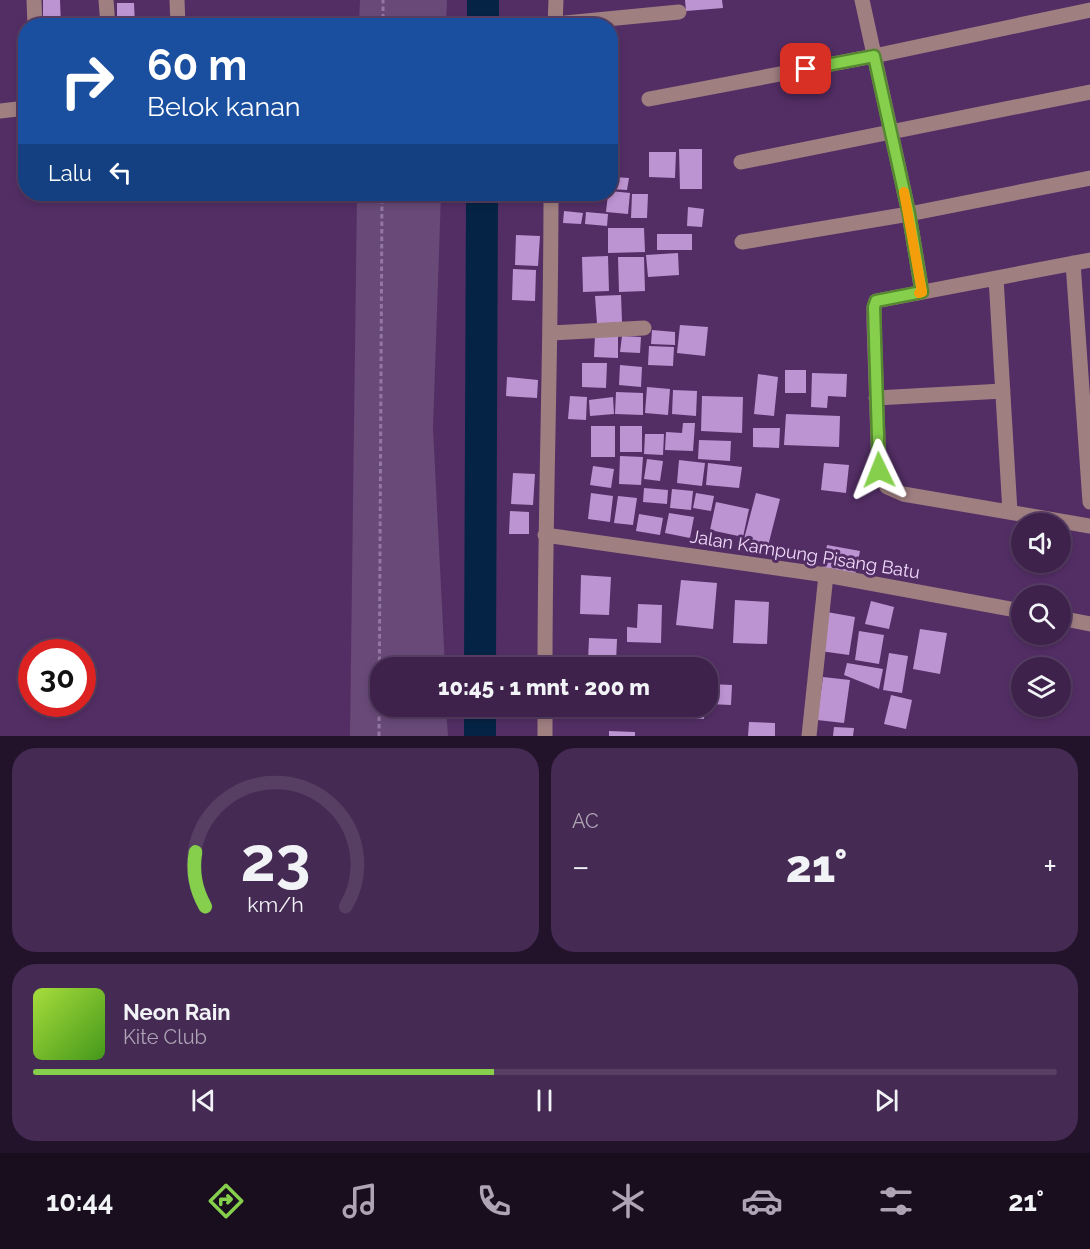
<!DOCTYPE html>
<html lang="id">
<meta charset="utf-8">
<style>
:root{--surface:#3e224c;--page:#452a53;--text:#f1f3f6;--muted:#ada4b5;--line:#573f64;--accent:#85cf4c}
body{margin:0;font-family:Raleway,sans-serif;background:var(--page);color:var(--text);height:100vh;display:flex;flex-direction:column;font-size:22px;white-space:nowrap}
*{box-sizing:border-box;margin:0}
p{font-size:20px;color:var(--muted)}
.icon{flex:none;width:33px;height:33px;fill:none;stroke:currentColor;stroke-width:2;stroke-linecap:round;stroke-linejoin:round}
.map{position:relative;height:736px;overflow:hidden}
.panel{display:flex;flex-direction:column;gap:12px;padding:12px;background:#22132a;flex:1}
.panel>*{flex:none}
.banner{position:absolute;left:18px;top:18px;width:600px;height:183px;border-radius:24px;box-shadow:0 3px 9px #0003,0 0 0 2px var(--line);background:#1a4fa0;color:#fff;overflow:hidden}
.controls{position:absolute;left:1011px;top:513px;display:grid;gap:12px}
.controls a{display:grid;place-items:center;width:60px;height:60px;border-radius:50%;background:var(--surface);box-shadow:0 3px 9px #0003,0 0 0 2px var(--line);font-size:30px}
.speed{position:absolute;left:18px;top:639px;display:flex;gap:12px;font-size:30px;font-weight:700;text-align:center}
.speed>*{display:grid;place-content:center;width:78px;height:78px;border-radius:50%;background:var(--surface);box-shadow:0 3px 9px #0003,0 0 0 2px var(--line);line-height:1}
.speed .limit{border:9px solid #d22;background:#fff;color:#111}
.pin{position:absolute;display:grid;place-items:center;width:51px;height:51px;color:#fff;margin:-26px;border-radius:12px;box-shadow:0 3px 9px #0006}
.me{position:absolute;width:66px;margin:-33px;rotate:358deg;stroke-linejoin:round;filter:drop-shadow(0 0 4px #0008)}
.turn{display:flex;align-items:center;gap:21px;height:126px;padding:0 30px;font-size:27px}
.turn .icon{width:78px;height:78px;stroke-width:2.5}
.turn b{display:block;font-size:42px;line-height:51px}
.then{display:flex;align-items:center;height:57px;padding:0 30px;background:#0003;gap:12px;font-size:22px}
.big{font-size:45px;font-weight:800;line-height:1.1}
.panel .card{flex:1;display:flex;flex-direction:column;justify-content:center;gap:9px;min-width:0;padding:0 21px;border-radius:24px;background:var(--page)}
.panel .dial{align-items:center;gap:0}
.dial svg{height:156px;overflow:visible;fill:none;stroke:var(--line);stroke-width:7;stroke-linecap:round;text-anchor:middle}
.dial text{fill:var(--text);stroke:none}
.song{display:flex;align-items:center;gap:18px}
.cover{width:72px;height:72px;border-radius:9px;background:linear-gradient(135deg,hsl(80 70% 55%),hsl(100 70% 35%))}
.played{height:6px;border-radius:3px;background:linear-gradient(90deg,var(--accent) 45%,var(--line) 45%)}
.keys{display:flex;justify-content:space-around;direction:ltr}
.heat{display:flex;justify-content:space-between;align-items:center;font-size:33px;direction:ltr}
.panel .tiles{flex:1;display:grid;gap:12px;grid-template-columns:1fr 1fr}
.card:last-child{grid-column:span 2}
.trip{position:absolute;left:370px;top:657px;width:348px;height:60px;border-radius:24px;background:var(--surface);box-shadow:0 3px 9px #0003,0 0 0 2px var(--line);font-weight:800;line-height:60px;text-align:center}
.tab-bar{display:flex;height:96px;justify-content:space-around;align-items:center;background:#190e1e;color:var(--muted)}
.tab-bar .icon{width:42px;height:42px}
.tab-bar .selected{color:var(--accent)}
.tab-bar b{font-size:27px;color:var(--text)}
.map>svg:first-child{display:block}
.green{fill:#694978}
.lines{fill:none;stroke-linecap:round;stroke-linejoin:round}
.river{stroke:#052445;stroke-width:32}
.building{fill:#bd94d2}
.path{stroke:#9476a3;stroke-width:3;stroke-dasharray:4.5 3;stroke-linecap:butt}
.minor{stroke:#a07f81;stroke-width:15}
.route-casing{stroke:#568731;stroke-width:15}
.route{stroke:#85cf4c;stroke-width:10}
.slow{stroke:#f59e0b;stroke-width:10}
.labels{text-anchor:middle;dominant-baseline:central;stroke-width:6;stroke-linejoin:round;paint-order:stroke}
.street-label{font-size:18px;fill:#f1dbfc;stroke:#532e65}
</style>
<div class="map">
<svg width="1090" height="736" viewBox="0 0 1090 736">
<rect width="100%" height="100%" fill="#532e65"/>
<!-- green -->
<path class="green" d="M360 0H447L446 25H359Z
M357 194H441L433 428 445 667 381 668V706L446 707 448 736H350Z"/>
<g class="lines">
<!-- river -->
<path class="river" d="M483 26V0
M480 668 482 194
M480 736V706"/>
</g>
<!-- building -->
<path class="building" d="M43 0H60L61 26 43 23Z
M685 0H722L723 8 686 11Z
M117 3H134L135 26H117Z
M81 16V26H64V17Z
M679 149H702V189H680Z
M649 152H676L675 178 649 177Z
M610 154 617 155 614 177 629 178 627 190 610 189Z
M610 191 630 193 628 214 606 212 608 194H610Z
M632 194H648L647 218H631Z
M688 207 704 209 702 227 687 226Z
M564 211 583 213 581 224 563 223Z
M586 212 608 214 607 226 585 224Z
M608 228H644L645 252 608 253Z
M657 234H692V250H657Z
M516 235 540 236 538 266 515 265Z
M678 253 679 275 648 277 646 255Z
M608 256 609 291 583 292 582 257Z
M618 257H644L645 291 619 292Z
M513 269 536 270 535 301 512 300Z
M621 295 622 322 597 324 595 296Z
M680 325 708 327 705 356 677 353Z
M652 330 675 332V345L651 344Z
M595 335 618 336V358L594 357Z
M622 336 641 337 640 353 620 352Z
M649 346 674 347 673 366 648 365Z
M582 363H607L606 388 582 387Z
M620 365 642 367 641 387 619 385Z
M785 370H806V393H785Z
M812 373 847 374 846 397 828 396 827 408 811 407Z
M758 374 778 377 774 416 754 414Z
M507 377 538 380 537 398 506 396Z
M647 387 670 389 668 415 645 413Z
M673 390 697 391 696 416 672 414Z
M616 392 643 393V415L615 414Z
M570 396 587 397 586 420 568 419Z
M702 396 743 397 742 433 701 431Z
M613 397 614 414 590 416 589 400Z
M786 414 840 416 839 447 784 445Z
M683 423H695L693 451 665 450 666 432 682 433Z
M591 426H615V457H591Z
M620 426H642V452H620Z
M753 428H780L779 448 753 447Z
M645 434H664L663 455 644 454Z
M699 440 731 441 730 461 698 459Z
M620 456 643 457 641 485 619 484Z
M647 459 663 461 660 481 644 479Z
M679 460 705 463 702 486 677 483Z
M708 463 742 467 739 488 706 485Z
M824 463 849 465 846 493 821 490Z
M593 466 614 469 611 488 590 485Z
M513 473 535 474 533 505 511 504Z
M644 488 668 490 667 504 643 502Z
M672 489 693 491 691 510 670 508Z
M591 493 613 496 610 522 588 519Z
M696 493 714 496 711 511 693 508Z
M756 493 780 499 768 546 744 539Z
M618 496 637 498 633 525 614 523Z
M716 502 749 509 743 537 710 530Z
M510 511 529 512V534H509Z
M669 513 694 517 690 538 665 533Z
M639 514 663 518 660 535 636 531Z
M827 545 860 551 855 576 822 570Z
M581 575 611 577 609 615 580 614Z
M681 580 717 583 713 629 676 625Z
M735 600 769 602 767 644 733 643Z
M871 601 894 607 889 629 865 624Z
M638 604 662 605 661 643 627 642V627L637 628Z
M827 612 855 617 849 655 820 651Z
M920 629 947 633 940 674 913 669Z
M859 631 884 635 879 664 855 660Z
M589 638 617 639 616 662 588 661Z
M889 653 908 656 902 693 883 690Z
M847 663 883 669 879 689 844 675Z
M823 677 850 680 844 723 817 720Z
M710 684 732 685 731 705 709 704Z
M891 695 912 700 906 729 884 724Z
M568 706H606L605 718 568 717Z
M675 706H705L704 719 674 717Z
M749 722 775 723V736H748Z
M834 727 854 728 853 736H833Z
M609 731 635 732V736H609Z"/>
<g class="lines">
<!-- path -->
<path class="path" d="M383 26V0
M379 736 382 194"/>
<!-- minor -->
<path class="minor" d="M34 0 35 26
M106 0 108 26
M177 0 178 26
M862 0 909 214 922 292
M555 24 679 12
M555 26 556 0
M649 99 874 56 1090 10
M0 111 26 108
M741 162 1090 92
M742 242 909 214 1090 178
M1090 260 876 301 874 307V323L879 470 887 487 903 494 1090 526
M1073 263 1090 502
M996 278 1010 512
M551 333 644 328
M876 398 1003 391
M545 535 826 575 1022 611
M1060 618 1090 624
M545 668C545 509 551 352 551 194
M545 736V706
M809 736 826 575"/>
</g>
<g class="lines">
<defs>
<path id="route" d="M806 69 874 56 909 214 922 292 876 301 874 307 879 470"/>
</defs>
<!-- route casing -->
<use href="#route" class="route-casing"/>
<!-- route -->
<use href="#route" class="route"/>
<!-- slow -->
<path class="slow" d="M904 192 922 292 919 293"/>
</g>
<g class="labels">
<!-- street labels -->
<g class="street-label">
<text transform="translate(805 554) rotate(9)">Jalan Kampung Pisang Batu</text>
</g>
</g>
</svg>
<div class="controls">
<a><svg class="icon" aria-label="sound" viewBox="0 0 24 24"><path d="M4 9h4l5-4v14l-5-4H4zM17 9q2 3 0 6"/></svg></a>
<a><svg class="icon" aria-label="search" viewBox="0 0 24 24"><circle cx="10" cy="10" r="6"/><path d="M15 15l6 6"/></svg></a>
<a><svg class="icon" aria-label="layers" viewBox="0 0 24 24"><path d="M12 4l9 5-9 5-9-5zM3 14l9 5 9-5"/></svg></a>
</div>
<div class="speed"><div class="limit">30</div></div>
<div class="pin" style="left:806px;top:69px;background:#d93025"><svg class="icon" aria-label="arrive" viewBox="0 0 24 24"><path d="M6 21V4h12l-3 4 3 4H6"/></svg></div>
<svg class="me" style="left:879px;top:470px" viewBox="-20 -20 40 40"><path d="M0-17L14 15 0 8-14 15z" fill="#85cf4c" stroke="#fff" stroke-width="4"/></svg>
<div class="trip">10:45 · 1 mnt · 200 m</div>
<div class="banner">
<div class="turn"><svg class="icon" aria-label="right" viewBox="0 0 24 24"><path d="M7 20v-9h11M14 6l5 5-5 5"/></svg><div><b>60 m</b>Belok kanan</div></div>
<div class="then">Lalu<svg class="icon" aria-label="left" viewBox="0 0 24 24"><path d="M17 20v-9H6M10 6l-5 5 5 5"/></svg></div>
</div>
</div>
<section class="panel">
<div class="tiles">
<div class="card dial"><svg viewBox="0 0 100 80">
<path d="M14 69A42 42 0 1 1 86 69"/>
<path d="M14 69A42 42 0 0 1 9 41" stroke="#85cf4c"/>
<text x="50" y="56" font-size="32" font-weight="700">23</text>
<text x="50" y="72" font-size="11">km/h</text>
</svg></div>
<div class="card"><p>AC</p>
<div class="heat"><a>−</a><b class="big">21°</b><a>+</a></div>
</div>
<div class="card">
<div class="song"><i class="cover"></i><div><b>Neon Rain</b><p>Kite Club</p></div></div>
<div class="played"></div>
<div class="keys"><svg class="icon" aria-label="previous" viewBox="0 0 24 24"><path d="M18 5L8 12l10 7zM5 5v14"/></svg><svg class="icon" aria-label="pause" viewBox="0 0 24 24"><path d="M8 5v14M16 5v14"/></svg><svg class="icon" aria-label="next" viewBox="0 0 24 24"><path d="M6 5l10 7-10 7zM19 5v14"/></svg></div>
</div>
</div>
</section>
<nav class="tab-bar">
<b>10:44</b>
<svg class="icon selected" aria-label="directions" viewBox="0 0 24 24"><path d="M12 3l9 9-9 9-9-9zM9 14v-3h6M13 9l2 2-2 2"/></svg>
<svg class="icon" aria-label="music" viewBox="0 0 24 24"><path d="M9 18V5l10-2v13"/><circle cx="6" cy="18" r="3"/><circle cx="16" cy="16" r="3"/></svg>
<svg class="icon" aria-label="phone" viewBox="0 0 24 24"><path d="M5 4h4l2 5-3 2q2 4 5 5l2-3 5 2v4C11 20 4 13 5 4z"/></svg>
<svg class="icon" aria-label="climate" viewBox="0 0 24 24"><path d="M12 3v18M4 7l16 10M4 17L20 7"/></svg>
<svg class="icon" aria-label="car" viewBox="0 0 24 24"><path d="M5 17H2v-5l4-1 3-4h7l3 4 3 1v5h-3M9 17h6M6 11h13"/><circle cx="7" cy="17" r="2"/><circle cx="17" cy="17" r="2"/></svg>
<svg class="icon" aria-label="filters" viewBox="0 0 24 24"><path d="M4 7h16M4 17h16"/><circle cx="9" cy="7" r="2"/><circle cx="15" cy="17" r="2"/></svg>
<b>21°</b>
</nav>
